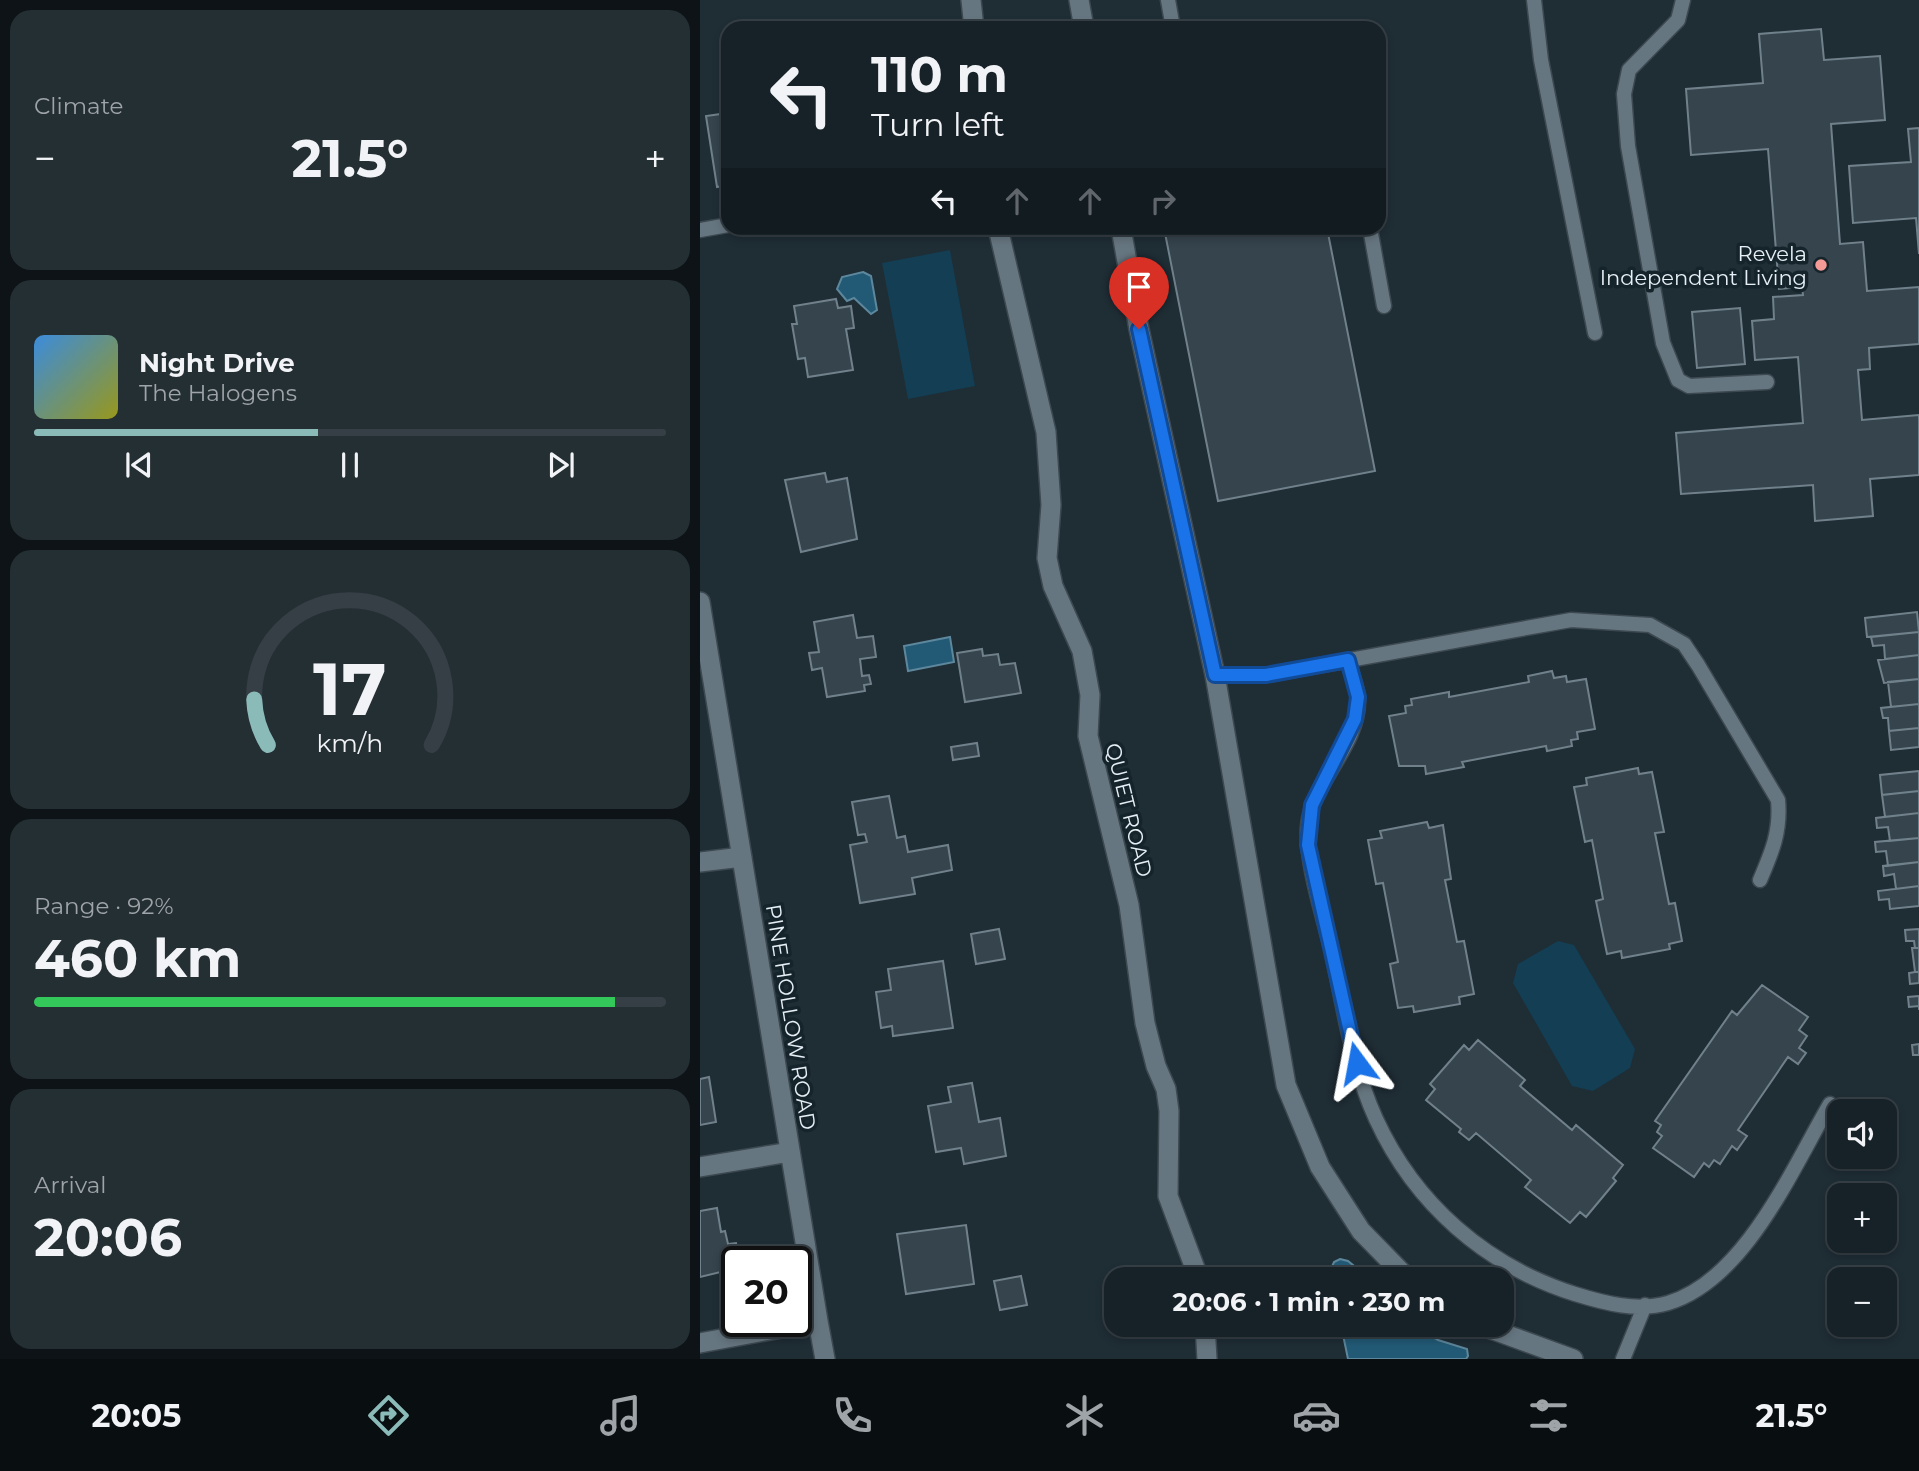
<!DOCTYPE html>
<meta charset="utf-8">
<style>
:root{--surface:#172228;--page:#242f34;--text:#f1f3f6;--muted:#9ea4a8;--line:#363f45;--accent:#8bbbb9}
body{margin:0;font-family:Montserrat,sans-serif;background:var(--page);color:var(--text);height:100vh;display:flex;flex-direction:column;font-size:26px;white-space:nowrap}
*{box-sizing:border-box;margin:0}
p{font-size:23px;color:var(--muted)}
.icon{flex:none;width:38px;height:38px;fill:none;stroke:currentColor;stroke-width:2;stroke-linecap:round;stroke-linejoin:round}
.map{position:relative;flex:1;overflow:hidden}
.drawer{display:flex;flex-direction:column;gap:10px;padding:10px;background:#0d1316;width:700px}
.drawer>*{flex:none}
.top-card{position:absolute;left:21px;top:21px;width:665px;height:214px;border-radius:21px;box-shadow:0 4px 10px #0003,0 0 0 2px var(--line);background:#172228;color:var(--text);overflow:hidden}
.fabs{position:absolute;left:1127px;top:1099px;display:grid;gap:14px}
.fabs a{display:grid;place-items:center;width:70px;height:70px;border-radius:14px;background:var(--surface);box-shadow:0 4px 10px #0003,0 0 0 2px var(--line);font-size:35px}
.speed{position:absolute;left:21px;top:1246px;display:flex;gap:14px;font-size:35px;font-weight:700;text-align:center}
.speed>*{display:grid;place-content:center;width:91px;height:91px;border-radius:50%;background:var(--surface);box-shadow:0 4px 10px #0003,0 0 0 2px var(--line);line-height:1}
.speed .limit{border:4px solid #111;border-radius:10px;background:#fff;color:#111}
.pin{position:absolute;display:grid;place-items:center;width:60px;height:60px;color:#fff;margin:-72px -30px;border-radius:50% 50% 50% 0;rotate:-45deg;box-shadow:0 0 7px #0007}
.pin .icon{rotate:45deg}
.me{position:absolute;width:77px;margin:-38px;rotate:347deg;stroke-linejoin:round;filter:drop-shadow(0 0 5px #0008)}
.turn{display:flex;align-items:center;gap:24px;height:147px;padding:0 35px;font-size:32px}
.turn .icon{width:91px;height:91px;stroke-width:2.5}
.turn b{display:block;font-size:49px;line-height:60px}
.lanes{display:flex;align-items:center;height:66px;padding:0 35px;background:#0003;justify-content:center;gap:35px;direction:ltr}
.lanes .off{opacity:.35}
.big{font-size:52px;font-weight:700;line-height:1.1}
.drawer .widget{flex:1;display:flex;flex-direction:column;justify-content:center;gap:10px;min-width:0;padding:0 24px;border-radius:21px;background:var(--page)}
.drawer .dial{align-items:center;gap:0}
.dial svg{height:182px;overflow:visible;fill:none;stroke:var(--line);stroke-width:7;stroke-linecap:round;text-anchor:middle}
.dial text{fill:var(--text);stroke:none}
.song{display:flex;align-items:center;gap:21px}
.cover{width:84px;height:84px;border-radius:10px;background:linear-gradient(135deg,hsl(210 70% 55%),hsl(60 70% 35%))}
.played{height:7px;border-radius:4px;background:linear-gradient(90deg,var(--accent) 45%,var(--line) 45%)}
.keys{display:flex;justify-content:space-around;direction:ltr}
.heat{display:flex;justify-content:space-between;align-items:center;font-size:38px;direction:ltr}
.charge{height:10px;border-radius:5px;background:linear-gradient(90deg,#34c759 92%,var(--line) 0)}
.trip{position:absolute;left:404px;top:1267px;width:410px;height:70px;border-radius:21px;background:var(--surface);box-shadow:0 4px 10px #0003,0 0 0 2px var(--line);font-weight:700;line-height:70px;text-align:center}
.tabs{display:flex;height:112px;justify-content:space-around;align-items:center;background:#090e10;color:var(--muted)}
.tabs .icon{width:49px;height:49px}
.tabs .selected{color:var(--accent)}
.tabs b{font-size:32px;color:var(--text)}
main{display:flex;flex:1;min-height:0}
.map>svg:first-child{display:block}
.green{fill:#133e53}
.water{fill:#225a76;stroke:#5d879c;stroke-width:2}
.building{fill:#35444d;stroke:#71818b;stroke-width:2}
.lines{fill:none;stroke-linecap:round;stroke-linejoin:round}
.service-casing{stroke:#3d4951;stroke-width:17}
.minor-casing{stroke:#3d4951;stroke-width:22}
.service{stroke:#667680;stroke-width:14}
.minor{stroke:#667680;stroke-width:19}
.route-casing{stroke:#114b97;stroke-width:18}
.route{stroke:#1a73e8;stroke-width:12}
.poi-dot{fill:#f59b97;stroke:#15242b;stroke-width:2.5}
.labels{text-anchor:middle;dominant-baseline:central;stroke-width:7;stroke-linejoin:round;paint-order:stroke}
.poi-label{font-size:21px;fill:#e6eff5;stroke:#15242b;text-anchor:end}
.street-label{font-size:21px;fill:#e6eff5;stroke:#15242b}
</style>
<main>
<section class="drawer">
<div class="widget"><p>Climate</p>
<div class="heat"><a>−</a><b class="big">21.5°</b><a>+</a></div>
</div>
<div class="widget">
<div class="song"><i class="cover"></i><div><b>Night Drive</b><p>The Halogens</p></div></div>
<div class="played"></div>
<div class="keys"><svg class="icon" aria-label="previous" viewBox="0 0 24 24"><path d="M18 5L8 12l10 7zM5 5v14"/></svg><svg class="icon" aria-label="pause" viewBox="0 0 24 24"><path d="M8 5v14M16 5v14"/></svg><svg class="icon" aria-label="next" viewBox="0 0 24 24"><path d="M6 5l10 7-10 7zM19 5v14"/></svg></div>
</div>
<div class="widget dial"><svg viewBox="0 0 100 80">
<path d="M14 69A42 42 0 1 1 86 69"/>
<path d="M14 69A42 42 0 0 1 8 49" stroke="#8bbbb9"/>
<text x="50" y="56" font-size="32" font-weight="700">17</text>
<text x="50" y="72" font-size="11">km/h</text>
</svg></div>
<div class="widget"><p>Range · 92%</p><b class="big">460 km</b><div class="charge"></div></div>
<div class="widget"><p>Arrival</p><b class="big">20:06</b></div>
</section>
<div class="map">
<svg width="1219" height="1359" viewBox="0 0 1219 1359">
<rect width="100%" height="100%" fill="#1f2d35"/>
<!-- green -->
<path class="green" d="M250 250 275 386 208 399 182 263Z
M858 941 874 945 935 1049 930 1068 893 1091 872 1086 813 983 818 964Z"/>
<!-- water -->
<path class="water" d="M163 272 171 276 177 310 171 314 154 298 147 301 137 289 142 277Z
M250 637 254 662 208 671 204 646Z
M640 1259 648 1261 670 1279H632L630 1271 634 1262Z
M641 1325H712L738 1340 767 1349 768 1356 766 1359H648Z"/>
<!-- building -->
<path class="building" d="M1121 29 1124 60 1180 56 1185 120 1131 124 1140 244 1163 242 1167 291 1219 287V344L1169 348 1170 369 1158 370 1162 420 1219 415V475L1170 479 1173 516 1115 521 1113 485 981 494 976 433 1103 423 1098 357 1055 360 1052 321 1074 319 1073 297 1103 295 1102 287 1079 289 1068 149 991 155 986 89 1063 83 1059 34Z
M28 113V185L17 187 6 116Z
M1219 128V254L1216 218 1153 223 1149 166 1211 162 1208 129Z
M464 228H627L675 471 518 501Z
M136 299 138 308 151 306 154 328 146 329 153 370 108 377 105 358 98 359 92 324H97L94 306Z
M1040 308 1045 364 997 368 992 312Z
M125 473 127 482 147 478 157 539 101 552 85 480Z
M1217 612 1219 632 1167 637 1165 618Z
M153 615 157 638 173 636 176 657 160 659 162 676 169 675 171 684 164 685 165 691 127 697 122 668 112 670 109 653 119 652 114 622Z
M1219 632V655L1185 659 1184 645 1173 646 1171 637Z
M282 649 283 656 298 654 300 665 315 663 321 693 265 702 257 653Z
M1219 655V679L1184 683 1178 660Z
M852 671 854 678 866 676 867 682 886 679 895 729 877 732 878 739 871 740 872 746 847 751 846 746 762 762 764 767 726 774 725 766H699L689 716 706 713 705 706 712 705 711 699 749 692V697L829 682 828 676Z
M1219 679V704L1191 707 1188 682Z
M1219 704V728L1189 731 1188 718H1183L1181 708Z
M1219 728V747L1191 750 1189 731Z
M277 743 279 756 253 760 251 747Z
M938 768 939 774 952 772 964 832 955 833 969 904 975 903 982 941 969 944 970 949 922 958 921 951 907 954 896 901 903 899 892 840 885 842 874 787 887 785 886 778Z
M1219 771V791L1182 795 1180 775Z
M1219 791V813L1185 817 1182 795Z
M189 796 197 838 205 836 208 852 248 845 252 870 212 878 215 894 160 903 150 845 167 842 165 834 158 835 152 802Z
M1219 813V838L1190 841 1188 827 1177 828 1176 818Z
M727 822 729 828 743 825 751 879 745 880 757 942 764 941 774 994 759 997 760 1004 714 1012 713 1006 698 1008 690 964 698 962 683 883 676 884 668 840 682 838 680 831Z
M1219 838V862L1188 866 1186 851 1176 852 1175 842Z
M1219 862V886L1196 889 1194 874 1184 876 1183 866Z
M1219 886V906L1190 909 1189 899 1179 900 1178 891Z
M299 929 305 959 276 964 271 934Z
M1219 929V948H1215L1214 941H1206L1205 930Z
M1212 948H1219V972H1215Z
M243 961 253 1028 193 1036 192 1026 181 1028 176 992 191 990 188 969Z
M1215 972H1219V983L1210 984 1209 973Z
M1062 985 1108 1017 1099 1030 1107 1036 1099 1048 1106 1053 1098 1064 1088 1057 1038 1130 1047 1136 1037 1150 1032 1146 1020 1164 1014 1160 1009 1167 1004 1163 994 1177 953 1148 962 1136 957 1132 961 1125 955 1121 1032 1011 1037 1015Z
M1219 996V1010V1006L1209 1007 1208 997Z
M778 1040 825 1080 820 1086 872 1130 876 1125 923 1165 913 1178 916 1181 886 1217 880 1212 870 1223 825 1187 831 1180 776 1133 769 1140 759 1132 761 1129 726 1100 735 1089 730 1084 764 1045 769 1050Z
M1219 1044V1055H1213L1212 1045Z
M9 1077 16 1122 0 1125V1079Z
M272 1083 279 1122 300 1118 306 1156 264 1164 261 1148 236 1152 228 1106 251 1102 248 1087Z
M17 1208 21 1232 25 1231 28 1244 36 1243 40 1262H37V1268L0 1277V1211Z
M266 1225 274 1284 206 1294 197 1234Z
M321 1276 327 1305 300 1310 294 1281Z"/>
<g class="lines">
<defs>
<path id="service" d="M468 0 473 28
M834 0 841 60 895 333
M983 0 978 20 929 70 924 94 928 146 963 343 978 380 989 386 1067 382
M670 228 684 306
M0 230 28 225
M647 660C651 672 657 686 658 698 660 746 612 780 608 826 605 860 624 918 632 952 644 1007 652 1067 676 1119 715 1204 786 1266 875 1294 904 1303 937 1312 968 1303 1045 1280 1092 1169 1130 1104
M515 675H566L871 620 950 625 984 644 998 665 1078 800C1081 831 1072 852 1060 880
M923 1359 945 1305"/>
<path id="minor" d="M271 0 274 28
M379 0 384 28
M298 228 346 432 351 505 347 558 353 586 382 651 390 695 388 736 429 905 445 1023 456 1066 466 1089 469 1111 468 1196 499 1279
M421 228 439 329 515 675 586 1085 620 1167 661 1231 708 1279
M0 602 118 1321 0 1343
M0 862 42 857
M0 1167 90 1152
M118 1321 125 1359
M505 1325 507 1359
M780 1325 873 1359"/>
</defs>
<!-- service casing -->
<use href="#service" class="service-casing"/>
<!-- minor casing -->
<use href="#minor" class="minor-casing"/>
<!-- service -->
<use href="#service" class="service"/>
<!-- minor -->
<use href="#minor" class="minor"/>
</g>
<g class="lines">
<defs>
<path id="route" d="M439 329 515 675H566L648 660 658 697 655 719 612 805 608 845 657 1063"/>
</defs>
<!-- route casing -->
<use href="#route" class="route-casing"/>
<!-- route -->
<use href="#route" class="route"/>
</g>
<!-- markers -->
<circle class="poi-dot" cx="1121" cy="265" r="7"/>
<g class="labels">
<!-- poi labels -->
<g class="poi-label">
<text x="1107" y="253">Revela<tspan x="1107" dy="24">Independent Living</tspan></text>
</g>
<!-- street labels -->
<g class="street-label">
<text transform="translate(429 810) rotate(76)">QUIET ROAD</text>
<text transform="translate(91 1017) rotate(81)">PINE HOLLOW ROAD</text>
</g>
</g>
</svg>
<div class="fabs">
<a><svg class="icon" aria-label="sound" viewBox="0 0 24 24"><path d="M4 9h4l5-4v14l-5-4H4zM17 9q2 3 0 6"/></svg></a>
<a>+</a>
<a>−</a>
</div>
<div class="speed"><div class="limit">20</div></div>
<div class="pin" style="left:439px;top:329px;background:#d93025"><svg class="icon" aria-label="arrive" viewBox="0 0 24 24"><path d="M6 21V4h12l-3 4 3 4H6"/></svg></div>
<svg class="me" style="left:657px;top:1063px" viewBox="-20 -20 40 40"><path d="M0-17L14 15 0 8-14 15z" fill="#1a73e8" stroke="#fff" stroke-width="4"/></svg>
<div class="trip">20:06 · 1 min · 230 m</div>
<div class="top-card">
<div class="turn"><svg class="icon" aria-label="left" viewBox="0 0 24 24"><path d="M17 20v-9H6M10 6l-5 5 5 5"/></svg><div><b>110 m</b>Turn left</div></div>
<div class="lanes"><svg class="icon" aria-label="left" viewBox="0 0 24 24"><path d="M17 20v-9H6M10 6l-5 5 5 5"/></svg><svg class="icon off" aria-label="ahead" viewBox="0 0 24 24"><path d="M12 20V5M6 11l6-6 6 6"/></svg><svg class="icon off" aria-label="ahead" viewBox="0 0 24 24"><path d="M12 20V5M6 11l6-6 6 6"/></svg><svg class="icon off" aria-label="right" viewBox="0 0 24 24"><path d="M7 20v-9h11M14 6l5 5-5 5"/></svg></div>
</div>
</div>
</main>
<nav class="tabs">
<b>20:05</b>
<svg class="icon selected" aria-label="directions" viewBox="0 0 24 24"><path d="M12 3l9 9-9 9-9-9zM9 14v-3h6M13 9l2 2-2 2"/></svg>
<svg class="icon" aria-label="music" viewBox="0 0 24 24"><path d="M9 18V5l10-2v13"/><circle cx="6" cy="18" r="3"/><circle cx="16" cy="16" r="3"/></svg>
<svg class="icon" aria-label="phone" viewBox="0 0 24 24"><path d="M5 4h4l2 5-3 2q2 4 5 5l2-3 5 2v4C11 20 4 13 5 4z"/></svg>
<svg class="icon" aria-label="climate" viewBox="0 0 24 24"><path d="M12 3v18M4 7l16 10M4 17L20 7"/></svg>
<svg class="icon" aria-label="car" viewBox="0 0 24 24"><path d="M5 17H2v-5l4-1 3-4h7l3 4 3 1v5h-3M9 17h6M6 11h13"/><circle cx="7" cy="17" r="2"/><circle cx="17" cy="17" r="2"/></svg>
<svg class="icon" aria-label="filters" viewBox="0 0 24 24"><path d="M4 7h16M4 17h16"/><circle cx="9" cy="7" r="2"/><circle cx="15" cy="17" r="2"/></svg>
<b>21.5°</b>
</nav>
